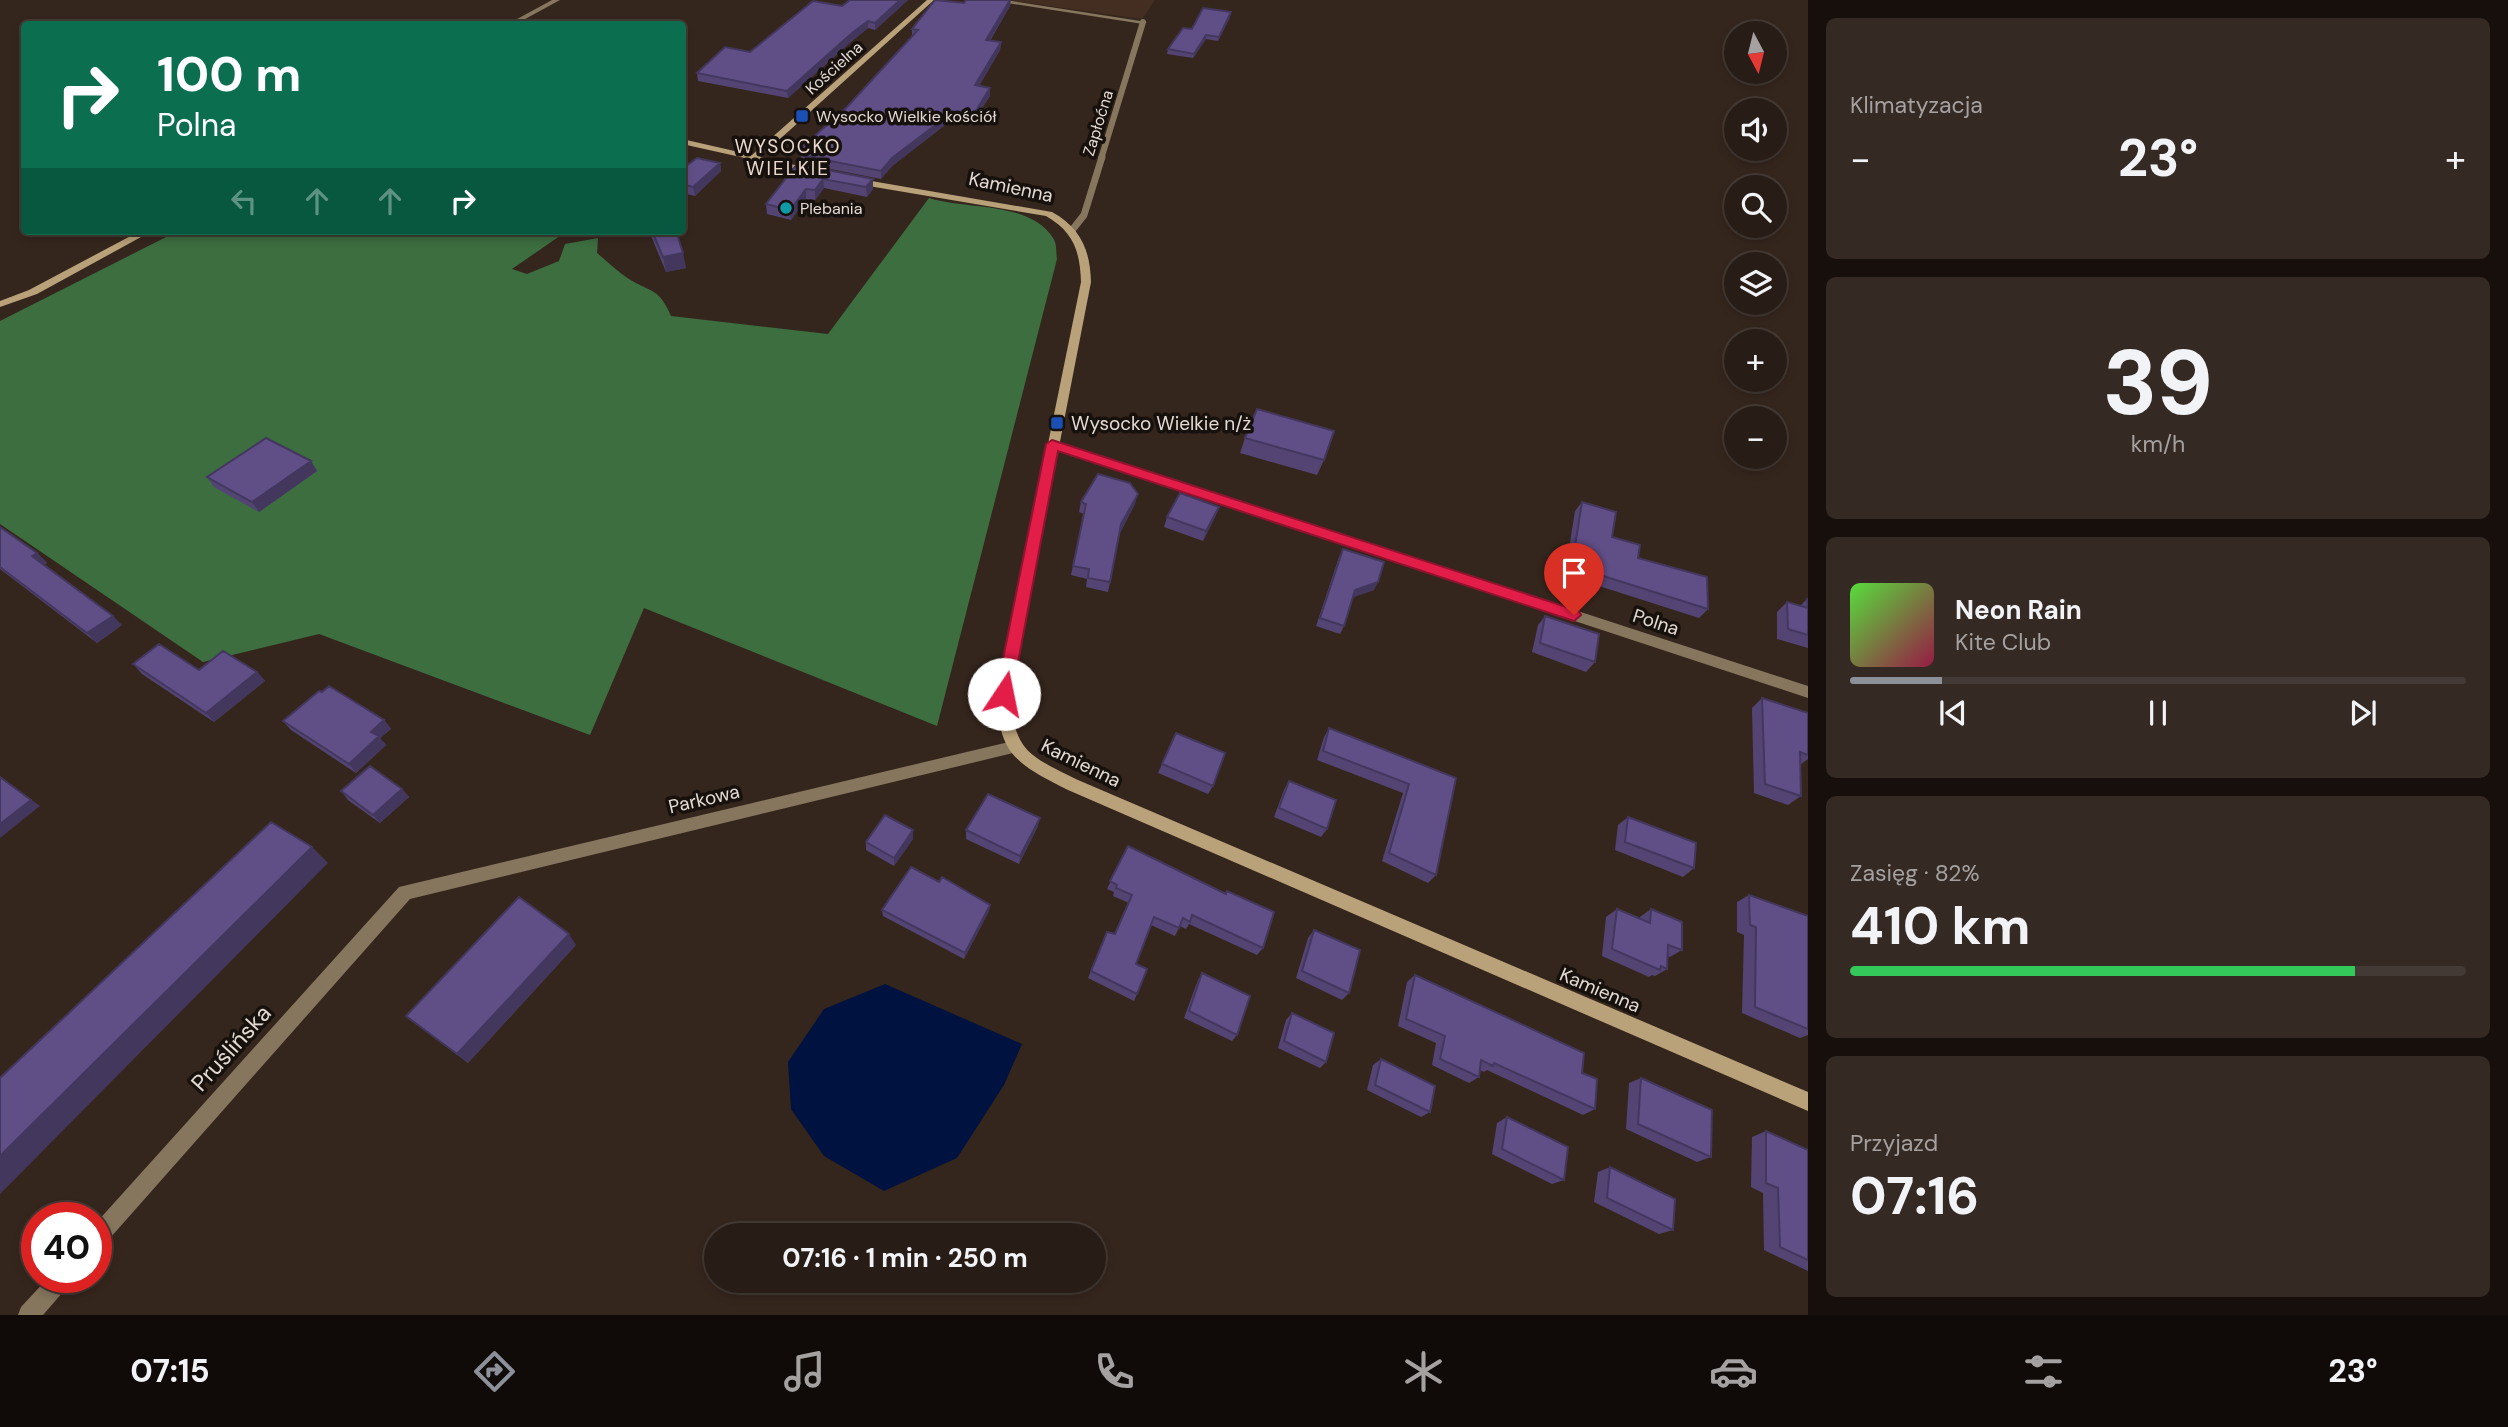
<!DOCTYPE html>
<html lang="pl">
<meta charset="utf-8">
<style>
:root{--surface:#281c16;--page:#342923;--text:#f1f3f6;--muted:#a5a1a1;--line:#443a35;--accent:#8c9099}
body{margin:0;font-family:"DM Sans",sans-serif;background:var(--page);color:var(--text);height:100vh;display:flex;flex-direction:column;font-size:26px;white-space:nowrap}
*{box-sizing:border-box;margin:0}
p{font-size:23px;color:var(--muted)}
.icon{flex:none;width:38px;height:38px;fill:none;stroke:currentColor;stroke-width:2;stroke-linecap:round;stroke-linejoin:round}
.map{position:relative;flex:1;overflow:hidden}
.details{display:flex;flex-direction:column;gap:18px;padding:18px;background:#160f0c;width:700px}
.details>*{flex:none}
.hud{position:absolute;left:21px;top:21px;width:665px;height:214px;border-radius:7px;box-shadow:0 4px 10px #0003,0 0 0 2px var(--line);background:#0b6e4f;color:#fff;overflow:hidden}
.needle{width:46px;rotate:173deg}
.controls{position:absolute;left:1724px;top:21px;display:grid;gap:14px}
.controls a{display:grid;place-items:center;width:63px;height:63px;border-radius:50%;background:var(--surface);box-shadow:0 4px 10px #0003,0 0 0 2px var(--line);font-size:35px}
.speed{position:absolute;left:21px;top:1202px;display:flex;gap:14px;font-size:35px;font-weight:700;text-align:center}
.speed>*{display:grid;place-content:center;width:91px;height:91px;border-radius:50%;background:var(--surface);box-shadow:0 4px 10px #0003,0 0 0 2px var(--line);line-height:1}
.speed .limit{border:10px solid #d22;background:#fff;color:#111}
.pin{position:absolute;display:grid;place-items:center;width:60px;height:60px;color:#fff;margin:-72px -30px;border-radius:50% 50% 50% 0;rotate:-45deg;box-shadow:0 0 7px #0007}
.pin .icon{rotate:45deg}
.me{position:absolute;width:77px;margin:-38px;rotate:11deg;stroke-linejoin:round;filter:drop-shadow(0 0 5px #0008)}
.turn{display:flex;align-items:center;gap:24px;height:147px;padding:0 21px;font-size:32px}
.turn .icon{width:91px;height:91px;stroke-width:2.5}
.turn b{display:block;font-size:49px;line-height:60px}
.lanes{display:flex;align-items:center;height:66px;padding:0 21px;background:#0003;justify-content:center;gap:35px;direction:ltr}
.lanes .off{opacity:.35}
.big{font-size:52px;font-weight:700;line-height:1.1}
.details .card{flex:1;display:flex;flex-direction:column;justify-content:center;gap:10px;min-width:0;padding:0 24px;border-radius:10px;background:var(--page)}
.details .dial{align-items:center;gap:0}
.dial b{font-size:91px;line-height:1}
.song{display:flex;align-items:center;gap:21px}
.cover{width:84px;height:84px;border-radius:10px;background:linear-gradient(135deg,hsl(110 70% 55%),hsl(340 70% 35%))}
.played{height:7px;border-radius:4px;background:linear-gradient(90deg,var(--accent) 15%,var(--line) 15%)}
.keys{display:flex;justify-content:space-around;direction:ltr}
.heat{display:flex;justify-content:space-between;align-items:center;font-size:38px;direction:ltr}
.charge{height:10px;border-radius:5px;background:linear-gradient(90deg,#34c759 82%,var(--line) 0)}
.trip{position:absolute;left:704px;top:1223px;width:402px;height:70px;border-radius:35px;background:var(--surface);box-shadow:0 4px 10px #0003,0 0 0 2px var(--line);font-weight:700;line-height:70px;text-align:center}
.tabs{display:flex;height:112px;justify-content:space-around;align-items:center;background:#100b09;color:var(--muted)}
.tabs .icon{width:49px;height:49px}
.tabs .active{color:var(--accent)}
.tabs b{font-size:32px;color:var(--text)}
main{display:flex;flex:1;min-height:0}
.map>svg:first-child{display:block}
.built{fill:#432e21}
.forest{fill:#3c6e40}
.water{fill:#00123f}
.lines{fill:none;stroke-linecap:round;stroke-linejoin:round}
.lane-far1{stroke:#85765d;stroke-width:6}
.lane{stroke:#85765d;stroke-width:7}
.street{fill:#85765d;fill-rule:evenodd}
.secondary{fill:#b9a179;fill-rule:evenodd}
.wall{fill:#534474}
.shaded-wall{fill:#43375e}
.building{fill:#604f87;stroke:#43375e;stroke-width:2}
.route{fill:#e11d48;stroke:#92132f;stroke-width:2}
.transit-dot{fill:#1a4fb4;stroke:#17110d;stroke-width:2.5}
.culture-dot{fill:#0f9aa8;stroke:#17110d;stroke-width:2.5}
.labels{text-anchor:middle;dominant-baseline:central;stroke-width:7;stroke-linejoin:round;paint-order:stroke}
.far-street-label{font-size:16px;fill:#e4dad4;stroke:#17110d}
.far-poi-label{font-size:16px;fill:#e4dad4;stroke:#17110d;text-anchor:start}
.far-quarter-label{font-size:19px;letter-spacing:2px;fill:#ecd9cd;stroke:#17110d}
.street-label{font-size:19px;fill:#e4dad4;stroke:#17110d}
.poi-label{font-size:19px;fill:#e4dad4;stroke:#17110d;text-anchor:start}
.near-street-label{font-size:23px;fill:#e4dad4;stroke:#17110d}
</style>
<main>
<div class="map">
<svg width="1808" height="1315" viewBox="0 0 1808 1315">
<rect width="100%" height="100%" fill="#35261d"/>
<!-- built -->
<path class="built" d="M1008 0H1155L1142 19Z"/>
<!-- forest -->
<path class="forest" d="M929 198C966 210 1030 201 1053 238 1057 243 1056 253 1057 259L937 726 644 608 590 735 319 634 203 662 0 524V321L178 231H567L512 269 527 274 559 261 565 244 598 238 597 253C608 262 618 272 629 279 652 293 659 288 671 316L828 334Z"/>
<!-- water -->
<path class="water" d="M885 984 1022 1044 1004 1085 957 1158 884 1191 824 1156 791 1109 788 1062 824 1009Z"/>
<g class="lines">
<!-- lane-far1 -->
<path class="lane-far1" d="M1101 159 1143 22"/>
<!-- lane -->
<path class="lane" d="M1073 229 1084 215 1102 157"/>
<!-- street -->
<path class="street" d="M552 0H560L516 24H508Z
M988 0H1005L1147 22 1143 24Z
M1052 440 1808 686V698L1048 447 1046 444Z
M1013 741 1018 743 1020 747 1018 751 1013 753 410 899 103 1246 96 1249V1223L399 887Z
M48 1278H72L69 1285 43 1315H18L21 1307Z"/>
<!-- secondary -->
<path class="secondary" d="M927 0H934L760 157 817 170V174L682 144V139L752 155Z
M854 178 1052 212C1081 228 1090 250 1091 282L1011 694C1013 752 1030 756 1078 780L1808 1092V1111L1068 790C1017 764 998 755 997 694L1081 282C1080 252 1074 232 1046 216L851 183V179Z
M140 231H152L37 294 0 307V301L29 290Z"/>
</g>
<!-- wall -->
<path class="wall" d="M850 0H908L875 30 868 28 852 41 788 98 698 81 697 73 750 52 842 6Z
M966 0H1011L1010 6 990 41 1001 42 1000 50 979 86 990 88V96L971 125 949 122 892 166 881 179 805 164V159L801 158 800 149 847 107 912 36V29L964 3Z
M1230 17 1218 41 1206 39 1193 58 1167 54 1168 49 1192 29Z
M720 163 721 171 695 196 682 193V169Z
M797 164 873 179V189L867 197 824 188 815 200 806 199 791 220 767 214 766 204Z
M649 231H676L686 268 666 272Z
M1245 438 1324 460 1317 475 1240 453Z
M317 471 259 512 214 487 207 477Z
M1081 502 1135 504 1120 533 1108 592 1086 587 1087 579 1071 575 1084 514 1079 512Z
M1582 502 1612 537 1638 558 1708 609 1699 618 1574 578 1576 559 1568 555 1575 511Z
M1219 507 1215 517 1203 541 1164 527 1167 517Z
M0 527 37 553 47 563 44 565 122 625 97 643 0 569Z
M1343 549 1374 590 1353 597 1344 626 1340 634 1316 626 1339 557Z
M1807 599 1808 648 1777 639V612L1787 602 1800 606Z
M1545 616 1595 662 1586 672 1532 652 1538 625Z
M133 664 199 670 257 672 265 681 214 722 142 674Z
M1762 698 1808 713V759L1800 765 1801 796 1788 805 1754 793 1752 708Z
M384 720 391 729 380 738 386 745 356 773 291 730 283 721Z
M1329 728 1456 778 1436 875 1428 883 1382 861 1403 793 1317 760 1324 737Z
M1162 764 1213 786 1208 794 1158 773Z
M1289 781 1327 829 1321 837 1274 817 1284 790Z
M402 789 409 797 380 823 348 800 341 791Z
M1628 817 1694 868 1683 877 1615 850 1618 825Z
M1038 826 1019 864 966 839V830Z
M913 839 894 866 866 850V842Z
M1128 846 1263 948 1257 955 1189 924 1186 929 1180 926 1175 936 1151 925 1136 964 1137 994 1134 1001 1088 978 1107 932 1115 934 1129 903 1113 896 1114 892 1107 889Z
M939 882 989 911 964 959 883 916 882 910Z
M1749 895 1808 916V1035L1800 1038 1742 1013 1744 935 1737 932V902Z
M1617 909 1640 919V917L1651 909 1682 950 1670 957 1667 956V969L1655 976 1652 975 1649 977 1602 956 1606 917Z
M1314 930 1349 993 1342 1000 1296 978 1308 938Z
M576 945 468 1063 406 1016Z
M1202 973 1237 1035 1232 1041 1184 1018 1198 980Z
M1415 975 1582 1073 1595 1109 1583 1115 1487 1070 1484 1072 1480 1070 1479 1077 1469 1083 1432 1065 1436 1043 1398 1026 1407 982Z
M1292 1013 1326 1062 1320 1068 1278 1048 1286 1020Z
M1381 1059 1430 1112 1421 1117 1367 1090 1373 1065Z
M1641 1078 1711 1157 1697 1162 1626 1129 1629 1083Z
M1507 1117 1564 1180 1552 1184 1492 1154 1497 1123Z
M1766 1131 1808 1150V1271L1764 1250 1763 1193 1751 1187 1752 1137Z
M1610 1167 1673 1230 1659 1234 1594 1202 1598 1172Z"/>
<!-- shaded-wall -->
<path class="shaded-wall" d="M900 0H908L875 30V23Z
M1010 0V6L985 48 986 40Z
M1231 12 1230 17 1218 41 1219 37Z
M868 21V28L852 41 788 98 787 91 852 33Z
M1206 35V39L1193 58 1194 54Z
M1001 42 1000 50 974 94 975 85Z
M990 88V96L971 125 972 117Z
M950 114 949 122 892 166 881 179V171L892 158Z
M720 163 721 171 695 196 693 187Z
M823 179 824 188 815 200V190Z
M873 179V189L867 197 866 187Z
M806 189V199L791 220 790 210Z
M683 253 686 268 666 272 663 257Z
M311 461 317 471 259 512 252 502Z
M1138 494 1135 504 1119 534 1121 524Z
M1219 507 1215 517 1203 541 1206 531Z
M37 553 47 563 42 566 32 556Z
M1378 582 1374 590 1351 598 1355 590Z
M113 616 122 625 97 643 87 633Z
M257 672 265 681 214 722 206 713Z
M384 720 391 729 380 738 386 745 356 773 349 764 371 732Z
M0 777 40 806 0 838Z
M402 789 409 797 380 823 373 815Z
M1040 818 1038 826 1019 864 1020 856Z
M913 830V839L894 866V858Z
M312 847 328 863 0 1194V1156Z
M990 905 989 911 964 959 965 953Z
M569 934 576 945 468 1063 457 1054Z"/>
<!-- building -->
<path class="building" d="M850 0H900L875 23 868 21 852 33 787 91 697 73 725 47 750 52 813 1 842 6Z
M935 0 964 3 966 0H1010L986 40 1001 42 975 85 990 88 972 117 950 114 892 158 881 171 805 156 808 151 800 149 847 107 918 30 912 29Z
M1203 8 1231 12 1219 37 1206 35 1194 54 1168 49 1183 28 1192 29Z
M697 158 720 163 693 187 682 184V169Z
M797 164 873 179 866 187 823 179 815 190 806 189 790 210 766 204Z
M652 231H676L683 253 663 257Z
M1257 409 1334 431 1324 460 1245 438Z
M266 438 311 461 252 502 207 477Z
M1098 474 1130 483 1138 494 1121 524 1110 582 1088 578 1089 569 1073 566 1086 504 1081 502Z
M1180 493 1219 507 1206 531 1167 517Z
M1582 502 1616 512 1612 537 1640 545 1638 558 1707 577 1708 609 1581 569 1584 549 1575 546Z
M0 527 37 553 32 556 113 616 87 633 0 567Z
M1343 549 1384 562 1378 582 1355 590 1344 626 1320 618Z
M1807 599H1808V635L1788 629 1787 602 1808 608Z
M1545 616 1599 634 1595 662 1540 643Z
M159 644 199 670 223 651 257 672 206 713 133 664Z
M329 686 384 720 371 732 379 736 349 764 283 721 319 691 322 692Z
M1762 698 1808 713V755L1800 752 1801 796 1765 784Z
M1329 728 1456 778 1436 875 1389 853 1409 784 1323 751Z
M1176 733 1225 753 1213 786 1162 764Z
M370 766 402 789 373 815 341 791Z
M0 777 31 800 0 824Z
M1289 781 1336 800 1327 829 1279 808Z
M988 794 1040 818 1020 856 966 830Z
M885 815 913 830 894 858 866 842Z
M1628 817 1696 843 1694 868 1625 842Z
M271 822 312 847 0 1156V1078Z
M1128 846 1226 894 1227 891 1274 912 1263 948 1192 915 1190 922 1183 918 1179 928 1154 917 1136 964 1147 969 1137 994 1091 971 1107 932 1115 934 1132 895 1116 888 1117 885 1110 881Z
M911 867 939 882 942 877 990 905 965 953 882 910Z
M1749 895 1808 916V1029L1755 1007 1756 927 1750 925Z
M519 897 569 934 457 1054 406 1016Z
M1617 909 1650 923 1651 909 1682 922V950L1668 945 1667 969 1661 966 1660 970 1612 949Z
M1314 930 1360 950 1349 993 1302 971Z
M1202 973 1250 996 1237 1035 1189 1011Z
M1415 975 1584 1053 1582 1073 1597 1079 1595 1109 1494 1063 1493 1066 1481 1060 1479 1077 1440 1059 1445 1036 1406 1019Z
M1292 1013 1334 1033 1326 1062 1284 1041Z
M1381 1059 1435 1086 1430 1112 1375 1085Z
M1641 1078 1712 1110 1711 1157 1638 1124Z
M1507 1117 1568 1147 1564 1180 1502 1149Z
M1766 1131 1808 1150V1260L1780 1247 1778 1188 1766 1183Z
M1610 1167 1675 1199 1673 1230 1607 1198Z"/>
<!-- route -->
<path class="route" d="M1052 440 1579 611 1581 615 1574 621 1058 451 1012 694 1004 700 996 694 1046 444Z"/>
<!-- markers -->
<g class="transit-dot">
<rect x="795" y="109" width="14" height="14" rx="3.5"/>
<rect x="1050" y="416" width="14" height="14" rx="3.5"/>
</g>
<circle class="culture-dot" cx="786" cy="208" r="7"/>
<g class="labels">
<!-- far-street labels -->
<g class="far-street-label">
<text transform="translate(834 68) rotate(-42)">Kościelna</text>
<text transform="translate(1098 123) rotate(-73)">Zapłoćna</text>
</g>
<!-- far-poi labels -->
<g class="far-poi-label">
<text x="816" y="116">Wysocko Wielkie kościół</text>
<text x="800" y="208">Plebania</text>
</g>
<!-- far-quarter labels -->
<g class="far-quarter-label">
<text x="788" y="146">WYSOCKO<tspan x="788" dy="22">WIELKIE</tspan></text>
</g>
<!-- street labels -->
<g class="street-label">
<text transform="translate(1011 187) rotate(12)">Kamienna</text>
<text transform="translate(1656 622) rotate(18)">Polna</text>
<text transform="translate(1081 763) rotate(26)">Kamienna</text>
<text transform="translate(704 799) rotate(-13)">Parkowa</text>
<text transform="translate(1600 990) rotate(23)">Kamienna</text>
</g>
<!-- poi labels -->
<g class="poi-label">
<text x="1071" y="423">Wysocko Wielkie n/ż</text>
</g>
<!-- near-street labels -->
<g class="near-street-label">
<text transform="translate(231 1048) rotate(-48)">Pruślińska</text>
</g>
</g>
</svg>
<div class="controls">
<a><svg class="needle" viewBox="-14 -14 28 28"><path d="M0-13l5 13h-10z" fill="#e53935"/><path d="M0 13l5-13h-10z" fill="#a5a1a1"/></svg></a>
<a><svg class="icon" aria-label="sound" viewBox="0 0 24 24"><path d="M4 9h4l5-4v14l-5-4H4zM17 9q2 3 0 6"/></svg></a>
<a><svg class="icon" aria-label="search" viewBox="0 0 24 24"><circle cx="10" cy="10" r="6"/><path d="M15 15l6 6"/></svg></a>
<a><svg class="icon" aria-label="layers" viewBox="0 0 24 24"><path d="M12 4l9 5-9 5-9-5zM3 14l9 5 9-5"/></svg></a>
<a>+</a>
<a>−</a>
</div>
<div class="speed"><div class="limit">40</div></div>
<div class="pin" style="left:1574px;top:615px;background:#d93025"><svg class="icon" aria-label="arrive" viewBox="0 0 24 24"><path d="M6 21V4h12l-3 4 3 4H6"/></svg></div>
<svg class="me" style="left:1004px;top:694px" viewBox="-20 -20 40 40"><circle r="19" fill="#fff"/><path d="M0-13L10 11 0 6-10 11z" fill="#e11d48"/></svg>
<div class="trip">07:16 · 1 min · 250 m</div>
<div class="hud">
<div class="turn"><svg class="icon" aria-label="right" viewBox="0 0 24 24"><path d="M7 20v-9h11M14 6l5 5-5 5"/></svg><div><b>100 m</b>Polna</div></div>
<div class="lanes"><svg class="icon off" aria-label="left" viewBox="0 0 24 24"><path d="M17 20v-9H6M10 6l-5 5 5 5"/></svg><svg class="icon off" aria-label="ahead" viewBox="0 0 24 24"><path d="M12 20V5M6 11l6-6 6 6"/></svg><svg class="icon off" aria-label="ahead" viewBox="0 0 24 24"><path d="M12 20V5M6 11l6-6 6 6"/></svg><svg class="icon" aria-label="right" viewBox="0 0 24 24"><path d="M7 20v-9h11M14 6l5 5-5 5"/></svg></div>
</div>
</div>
<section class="details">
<div class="card"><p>Klimatyzacja</p>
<div class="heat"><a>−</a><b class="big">23°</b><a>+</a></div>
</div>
<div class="card dial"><b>39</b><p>km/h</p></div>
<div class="card">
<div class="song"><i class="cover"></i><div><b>Neon Rain</b><p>Kite Club</p></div></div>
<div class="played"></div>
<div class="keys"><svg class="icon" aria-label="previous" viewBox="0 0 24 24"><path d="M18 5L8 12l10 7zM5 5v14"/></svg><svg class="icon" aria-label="pause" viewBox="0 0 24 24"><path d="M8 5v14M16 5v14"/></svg><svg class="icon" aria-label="next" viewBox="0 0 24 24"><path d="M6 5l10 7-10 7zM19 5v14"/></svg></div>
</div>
<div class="card"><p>Zasięg · 82%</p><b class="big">410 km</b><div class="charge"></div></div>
<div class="card"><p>Przyjazd</p><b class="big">07:16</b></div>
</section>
</main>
<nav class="tabs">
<b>07:15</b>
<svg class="icon active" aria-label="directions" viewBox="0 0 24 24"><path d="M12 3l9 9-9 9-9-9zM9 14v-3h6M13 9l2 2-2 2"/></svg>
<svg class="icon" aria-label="music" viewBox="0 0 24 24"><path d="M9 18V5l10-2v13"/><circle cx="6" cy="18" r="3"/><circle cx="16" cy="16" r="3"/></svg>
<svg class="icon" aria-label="phone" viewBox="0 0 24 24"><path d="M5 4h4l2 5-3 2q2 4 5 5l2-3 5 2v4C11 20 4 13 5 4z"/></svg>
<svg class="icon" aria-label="climate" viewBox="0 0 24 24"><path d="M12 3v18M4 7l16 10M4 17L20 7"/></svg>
<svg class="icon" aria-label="car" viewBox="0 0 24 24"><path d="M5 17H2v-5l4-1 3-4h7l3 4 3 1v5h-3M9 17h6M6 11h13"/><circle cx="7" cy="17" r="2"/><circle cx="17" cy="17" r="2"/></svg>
<svg class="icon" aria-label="filters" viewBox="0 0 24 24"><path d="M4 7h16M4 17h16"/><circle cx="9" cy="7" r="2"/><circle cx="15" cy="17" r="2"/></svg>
<b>23°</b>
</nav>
